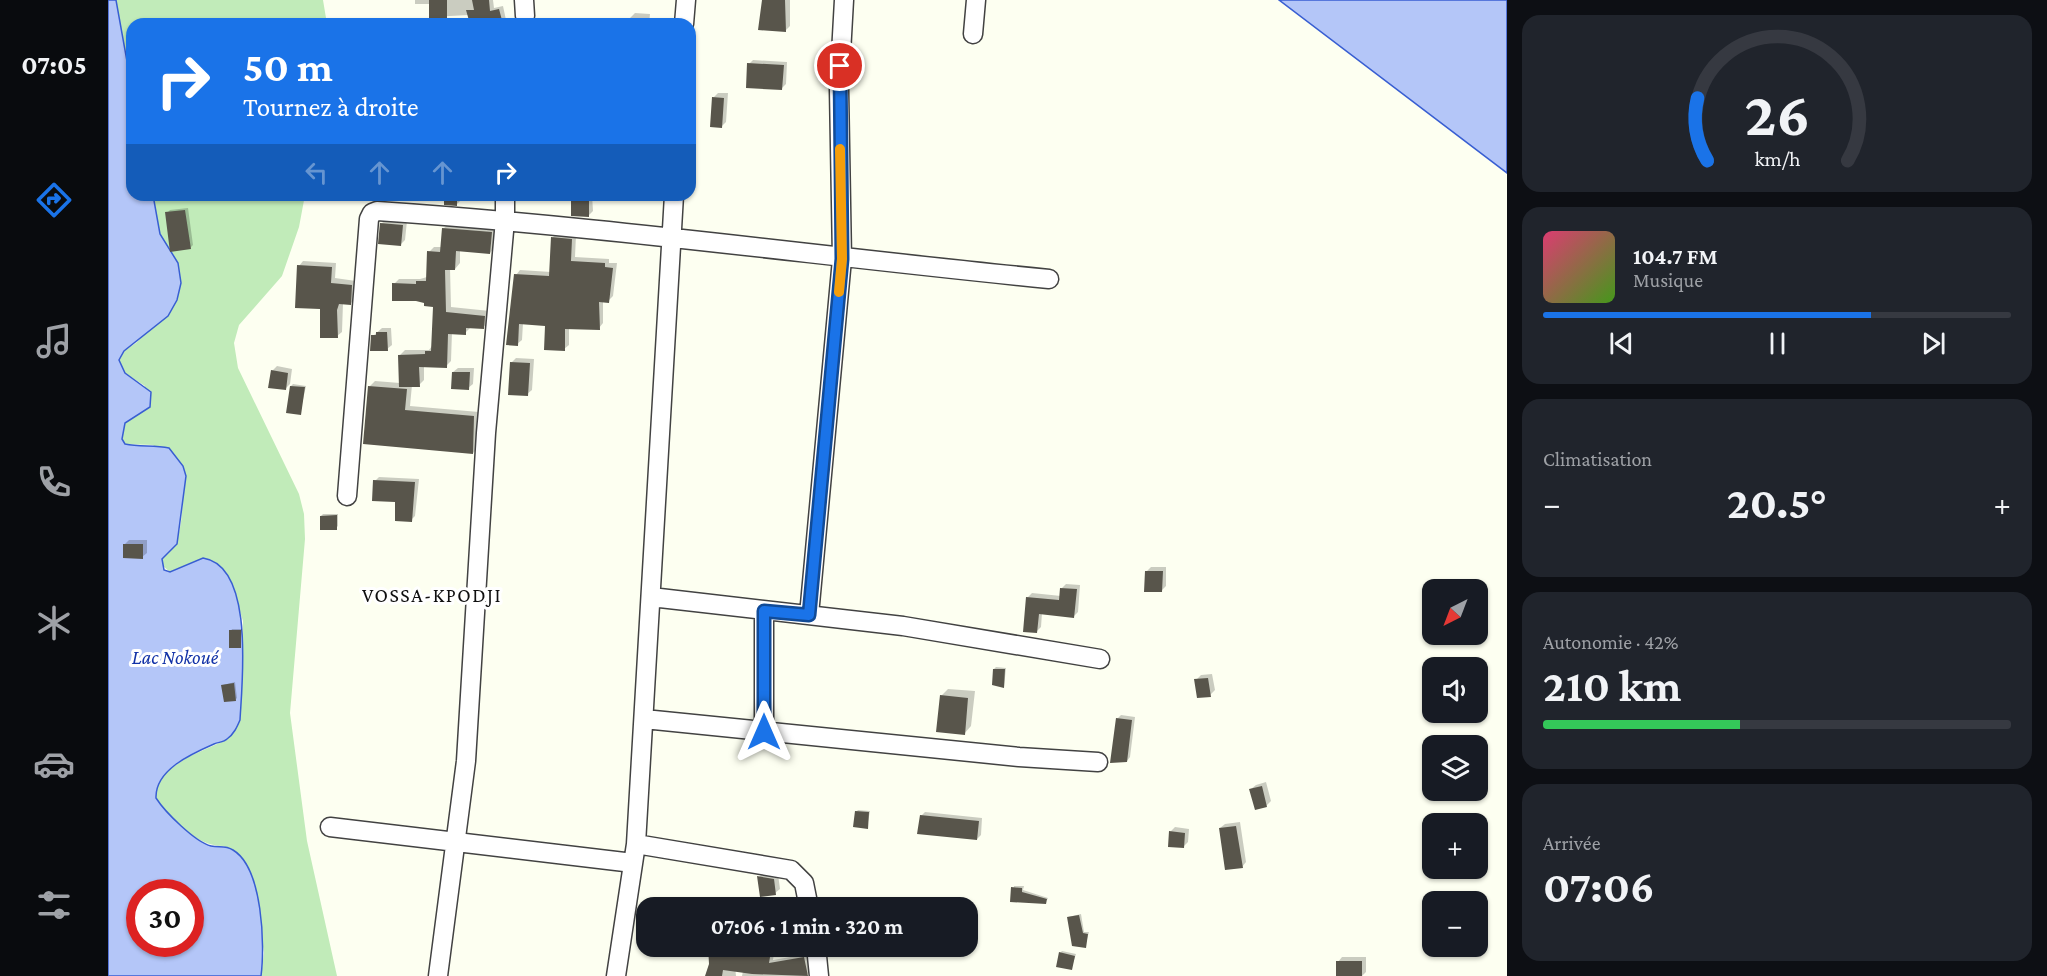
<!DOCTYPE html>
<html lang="fr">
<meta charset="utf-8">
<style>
:root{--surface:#171b24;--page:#20242c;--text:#f1f3f6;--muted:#9ea1a6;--line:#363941;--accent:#1a73e8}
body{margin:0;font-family:"Crimson Pro",serif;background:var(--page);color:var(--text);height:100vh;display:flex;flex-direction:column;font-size:22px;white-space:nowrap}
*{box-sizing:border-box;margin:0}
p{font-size:20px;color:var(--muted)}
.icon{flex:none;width:33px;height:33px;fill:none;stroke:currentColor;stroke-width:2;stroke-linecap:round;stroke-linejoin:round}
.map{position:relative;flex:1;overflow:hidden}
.side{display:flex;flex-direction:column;gap:15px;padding:15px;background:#0d0f14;width:540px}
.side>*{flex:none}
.top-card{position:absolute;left:18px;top:18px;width:570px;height:183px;border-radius:18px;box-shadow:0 2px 4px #0004;background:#1a73e8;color:#fff;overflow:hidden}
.needle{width:39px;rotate:222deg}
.tools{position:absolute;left:1314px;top:579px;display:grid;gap:12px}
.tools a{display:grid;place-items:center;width:66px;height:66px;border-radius:12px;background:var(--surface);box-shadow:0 2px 4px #0004;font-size:30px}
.speed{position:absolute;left:18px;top:879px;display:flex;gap:12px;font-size:30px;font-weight:700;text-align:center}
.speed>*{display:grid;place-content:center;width:78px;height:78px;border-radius:50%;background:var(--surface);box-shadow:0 2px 4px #0004;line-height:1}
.speed .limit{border:9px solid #d22;background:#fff;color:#111}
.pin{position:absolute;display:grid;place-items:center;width:51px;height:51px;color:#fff;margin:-26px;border:3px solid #fff;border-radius:50%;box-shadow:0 2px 6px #0007}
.me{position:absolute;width:66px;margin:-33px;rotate:0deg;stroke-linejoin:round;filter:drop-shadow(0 0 4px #0008)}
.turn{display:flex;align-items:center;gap:21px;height:126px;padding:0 18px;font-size:27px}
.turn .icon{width:78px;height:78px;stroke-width:2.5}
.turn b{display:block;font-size:42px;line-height:51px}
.lanes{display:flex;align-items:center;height:57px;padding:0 18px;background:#0003;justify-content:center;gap:30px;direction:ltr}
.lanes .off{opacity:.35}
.big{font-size:45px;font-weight:700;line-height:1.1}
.side .card{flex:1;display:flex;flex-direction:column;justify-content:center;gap:9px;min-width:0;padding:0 21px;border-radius:18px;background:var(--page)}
.side .dial{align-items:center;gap:0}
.dial svg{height:156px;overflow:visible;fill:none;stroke:var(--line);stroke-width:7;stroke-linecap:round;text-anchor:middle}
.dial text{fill:var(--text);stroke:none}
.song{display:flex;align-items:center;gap:18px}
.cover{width:72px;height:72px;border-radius:9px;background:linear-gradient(135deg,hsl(340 70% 55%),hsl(100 70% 35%))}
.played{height:6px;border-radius:3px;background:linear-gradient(90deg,var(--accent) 70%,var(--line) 70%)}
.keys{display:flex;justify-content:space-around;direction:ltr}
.heat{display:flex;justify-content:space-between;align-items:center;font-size:33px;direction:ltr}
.charge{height:9px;border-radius:4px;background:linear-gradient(90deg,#34c759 42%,var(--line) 0)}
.trip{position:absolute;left:528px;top:897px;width:342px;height:60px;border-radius:18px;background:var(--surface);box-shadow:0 2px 4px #0004;font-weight:700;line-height:60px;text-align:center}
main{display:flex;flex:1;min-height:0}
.menu{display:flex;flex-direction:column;width:108px;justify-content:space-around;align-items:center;background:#090b0e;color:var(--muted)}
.menu .icon{width:42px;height:42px}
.menu .current{color:var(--accent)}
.menu b{font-size:27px;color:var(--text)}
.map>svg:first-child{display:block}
.green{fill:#c1ebb9}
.water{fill:#b4c6f8;stroke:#385ed2;stroke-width:1.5;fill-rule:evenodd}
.shadow{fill:#0003}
.building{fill:#58554b}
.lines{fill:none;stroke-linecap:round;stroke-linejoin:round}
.minor-casing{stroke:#424242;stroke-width:21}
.minor{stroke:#fff;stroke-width:18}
.route-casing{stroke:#114b97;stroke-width:15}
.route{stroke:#1a73e8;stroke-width:10}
.slow{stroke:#f59e0b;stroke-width:10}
.labels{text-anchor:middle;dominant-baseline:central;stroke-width:6;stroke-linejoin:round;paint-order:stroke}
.neighbourhood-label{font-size:20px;letter-spacing:1.5px;fill:#0f0f0f;stroke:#fff}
.water-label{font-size:20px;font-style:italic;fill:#1232a7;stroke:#fff}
</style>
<main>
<nav class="menu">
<b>07:05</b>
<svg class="icon current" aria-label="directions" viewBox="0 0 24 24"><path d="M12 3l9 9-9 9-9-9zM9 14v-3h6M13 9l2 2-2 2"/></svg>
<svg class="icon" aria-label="music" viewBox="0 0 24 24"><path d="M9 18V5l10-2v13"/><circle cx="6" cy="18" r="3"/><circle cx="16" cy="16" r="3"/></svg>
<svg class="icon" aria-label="phone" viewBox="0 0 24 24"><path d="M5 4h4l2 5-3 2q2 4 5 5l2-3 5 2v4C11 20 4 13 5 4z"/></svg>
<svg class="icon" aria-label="climate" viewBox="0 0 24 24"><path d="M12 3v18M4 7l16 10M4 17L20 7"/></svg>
<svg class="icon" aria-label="car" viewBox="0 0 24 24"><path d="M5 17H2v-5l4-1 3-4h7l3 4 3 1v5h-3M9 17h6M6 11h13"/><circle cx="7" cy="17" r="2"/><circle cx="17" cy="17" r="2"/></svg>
<svg class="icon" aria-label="filters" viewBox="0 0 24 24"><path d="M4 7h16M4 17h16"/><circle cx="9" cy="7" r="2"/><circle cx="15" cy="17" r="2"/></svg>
</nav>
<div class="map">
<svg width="1399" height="976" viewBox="0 0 1399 976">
<rect width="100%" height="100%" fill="#fdfff1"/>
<!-- green -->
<path class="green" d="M8 0H215L219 24H24V89Z
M45 195H197L191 227 174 276 131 325 126 343 130 368 191 494 196 514 197 539 182 713 199 841 229 976H153L156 953 144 876 116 846C90 847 62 820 48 798L50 783 59 771 80 757 118 740 132 719 135 621 121 578 70 568 62 572 54 565V559C80 540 71 504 78 476L45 445 17 444 14 439 17 423 37 386 17 373 11 360 16 351 28 343 69 300 73 283 70 263 52 234Z"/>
<!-- water -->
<path class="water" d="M0 0H8L24 89V195H45L52 234 70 263 73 283 69 300 60 316 16 351 11 360 17 373 43 392 42 407 17 423 14 439 17 444C32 447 46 445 61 448L75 466 78 476 69 544 54 559 56 570 62 572 95 558C147 566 134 682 132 720 129 727 126 734 119 739 116 742 111 742 106 744 83 754 47 770 48 798 57 812 87 842 103 846 111 848 117 845 125 850 155 868 157 946 153 976H0ZM32 892H82V944H32Z
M1171 0H1399V173Z"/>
<!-- shadow -->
<path class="shadow" d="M307 0H385L386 8 395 6 398 20 393 24H364L361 15 323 17V4H307Z
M655 0H682V26L677 31Z
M527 13 542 14 541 24H522V18Z
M645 60 679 62 678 84 674 88 641 64Z
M610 93H620L618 122 614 126 606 97Z
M290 195H379L375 199H354L349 204 321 198 290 197Z
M464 195H484L485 211 480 216Z
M80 208 85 245 82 248 59 213 62 210Z
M278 219 299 221 297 240 292 245 273 224Z
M340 224 388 228 387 247 382 253 352 250V263L347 269 342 268 343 307 382 311 381 322 375 327 362 328 357 333 344 332 343 361 338 366H316V380L311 385H304L302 406 371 412 370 448 365 453 256 443 262 386 267 381 292 383V355L297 350H321L324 346 327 306 286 284 291 279H312L319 277 321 252 326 247H334L335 229Z
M449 233 468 235 467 257 501 259V263H509L505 296 500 301H495V323L491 328H461V345L456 349 438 325 415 323 414 340 409 344 408 275 412 270 443 272 445 237Z
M195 261 228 263 227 278 248 281 247 299 242 304 235 303 234 332 229 336 191 266Z
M274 328H283L284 345 279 349 265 336Z
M408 358 426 359 424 390 419 394 403 363Z
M169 366 184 369 182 384 177 389 164 371Z
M350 368H366L365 384 360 388 345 372Z
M185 384 198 386 192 413 183 386Z
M271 477 311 479 307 516 303 520 289 500 267 481Z
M215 514H230V526L228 528 213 516Z
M21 540H39V553L34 557 17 544Z
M1043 567H1058V586L1053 591 1039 571Z
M958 584 972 585 970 612 965 617 934 613 933 627 929 631 919 598 924 593 953 596 954 588Z
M124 629H134L132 647 123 631Z
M888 667 898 668 896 687 886 669Z
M1104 674 1107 690 1102 695 1088 680 1093 675Z
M127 682 129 698 127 700 115 685Z
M840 689 867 691 863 726 856 734 833 696Z
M1013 715 1027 717 1022 757 1019 761 1009 719Z
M1158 782 1163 801 1158 806 1143 789 1148 785Z
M750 810 762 811 759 827 748 812Z
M817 812 874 818 873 835 869 839 813 816Z
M1132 822 1138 862 1134 867 1112 828 1117 824Z
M1067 827 1081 829 1080 842 1075 847 1062 832Z
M655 873 670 874 672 889 667 893 651 877Z
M906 886H916L915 890 940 898 939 900H904Z
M973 914 976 932H981L977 946 960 917Z
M625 946 628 976H599Z
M640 946 667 947 665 960 700 954 703 971 697 976H634Z
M954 951 968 954 963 969 952 953Z
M1234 957H1258V972L1254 976 1230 962Z"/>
<!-- building -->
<path class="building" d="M321 0H339V19H321Z
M364 0H381L382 11 391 9 395 24H362L358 10H366Z
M654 0H677L678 32 650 30Z
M639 63 676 65 674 90 638 88Z
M604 97 616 98 614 128 602 127Z
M463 195H481V217L463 216Z
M336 196H349V206L336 205Z
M77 210 83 249 62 252 57 212Z
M272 223 295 225 293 246 270 244Z
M334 228 384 232 382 254 348 251 347 270H337L338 312 377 316 376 329 358 328V335L340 334 339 368 311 367 312 387H291L290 355 317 354V351H323L325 307 316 306V303L308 301H284V283L308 284V281H318L319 251 332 252Z
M443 237 464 239 463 261 497 263V267L505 268 501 303 491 302 492 330 457 329V351L436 350 437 326 411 324 410 346 398 345 406 274 441 276Z
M189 265 224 267 223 283 244 285 243 305 231 304 229 310 230 338H212V309L187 308Z
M268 332H279L280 351H262L263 335H268Z
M402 362 422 363 420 396 400 395Z
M163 370 180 373 178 390 160 388Z
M344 372H362L361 390 343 389Z
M182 386 197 387 193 415 178 413Z
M260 386 299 389 297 410 366 416 365 454 255 444Z
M265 480 307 482 304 522 287 521V502L264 501Z
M229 515V530H212V516Z
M15 544H35V559L15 558Z
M1037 571H1055L1054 592H1036Z
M952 588 969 589 966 618 931 614 929 633 915 632 918 597 951 600Z
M121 630H133V648H121Z
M885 669H897L896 688 884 685Z
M1100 678 1103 697 1089 698 1086 679Z
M126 683 128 701 116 702 113 685Z
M832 695 860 698 857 735 828 732Z
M1008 718 1024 720 1019 762 1002 763Z
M1154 786 1159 807 1147 810 1141 789Z
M747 811 761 812 760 829 745 827Z
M812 815 871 821 869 840 809 834Z
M1128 826 1135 868 1117 870 1111 828Z
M1061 831 1077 833 1076 848 1060 847Z
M649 876 666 879 668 895 652 897Z
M903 887 914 888V892L939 899 938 904 902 902Z
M971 915 975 933 980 934 978 948 964 946 959 917Z
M600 946H651L650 949 663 951 661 963 696 957 700 976 644 974 615 970 614 976H597L601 964Z
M951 952 967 956 964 970 948 967Z
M1228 961H1254V976H1228Z"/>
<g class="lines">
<defs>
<path id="minor" d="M416 0 417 16
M576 24 578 0
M865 34 868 0
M239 496 261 219 264 213 269 211C494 226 717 257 941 279
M543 597 795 626 992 659
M656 611V732
M701 615 734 259 731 89 736 0
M536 719 911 757 990 762
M222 827 525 863
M528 844 683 870 696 883 701 908
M708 946 711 976
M330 976 358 761 378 433 397 220V195
M508 976 528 844 566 195"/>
</defs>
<!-- minor casing -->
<use href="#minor" class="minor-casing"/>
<!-- minor -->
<use href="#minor" class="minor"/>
</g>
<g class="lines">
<defs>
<path id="route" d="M656 732V611L701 615 734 259 732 66"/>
</defs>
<!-- route casing -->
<use href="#route" class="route-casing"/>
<!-- route -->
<use href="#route" class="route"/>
<!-- slow -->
<path class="slow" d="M731 292 734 259 732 149"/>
</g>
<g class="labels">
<!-- neighbourhood labels -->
<g class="neighbourhood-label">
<text x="324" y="595">VOSSA-KPODJI</text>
</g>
<!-- water labels -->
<g class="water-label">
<text x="67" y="657">Lac Nokoué</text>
</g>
</g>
</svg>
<div class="tools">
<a><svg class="needle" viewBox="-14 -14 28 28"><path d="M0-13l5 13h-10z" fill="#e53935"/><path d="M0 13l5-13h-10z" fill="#9ea1a6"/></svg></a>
<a><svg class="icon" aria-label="sound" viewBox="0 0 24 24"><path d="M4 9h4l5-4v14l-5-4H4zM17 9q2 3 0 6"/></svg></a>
<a><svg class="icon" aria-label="layers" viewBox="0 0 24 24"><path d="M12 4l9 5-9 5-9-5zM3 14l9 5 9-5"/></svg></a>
<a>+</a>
<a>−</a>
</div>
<div class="speed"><div class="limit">30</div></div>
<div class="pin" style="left:732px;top:66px;background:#d93025"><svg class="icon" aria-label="arrive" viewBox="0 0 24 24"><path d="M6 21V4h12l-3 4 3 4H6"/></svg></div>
<svg class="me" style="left:656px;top:732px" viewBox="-20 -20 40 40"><path d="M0-17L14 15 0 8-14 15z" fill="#1a73e8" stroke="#fff" stroke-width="4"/></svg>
<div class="trip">07:06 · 1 min · 320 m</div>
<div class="top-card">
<div class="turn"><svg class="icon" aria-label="right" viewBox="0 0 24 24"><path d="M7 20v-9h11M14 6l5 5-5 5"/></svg><div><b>50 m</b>Tournez à droite</div></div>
<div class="lanes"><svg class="icon off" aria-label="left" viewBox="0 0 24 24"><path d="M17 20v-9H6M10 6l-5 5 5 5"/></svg><svg class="icon off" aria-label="ahead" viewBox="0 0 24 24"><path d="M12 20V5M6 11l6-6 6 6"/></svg><svg class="icon off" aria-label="ahead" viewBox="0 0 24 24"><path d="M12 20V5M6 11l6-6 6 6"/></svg><svg class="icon" aria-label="right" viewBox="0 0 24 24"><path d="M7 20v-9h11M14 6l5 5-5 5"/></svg></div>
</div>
</div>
<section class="side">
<div class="card dial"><svg viewBox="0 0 100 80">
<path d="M14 69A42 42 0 1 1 86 69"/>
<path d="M14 69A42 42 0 0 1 9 37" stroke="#1a73e8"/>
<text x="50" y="56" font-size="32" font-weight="700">26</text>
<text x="50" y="72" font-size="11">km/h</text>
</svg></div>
<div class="card">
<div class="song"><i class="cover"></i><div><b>104.7 FM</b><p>Musique</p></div></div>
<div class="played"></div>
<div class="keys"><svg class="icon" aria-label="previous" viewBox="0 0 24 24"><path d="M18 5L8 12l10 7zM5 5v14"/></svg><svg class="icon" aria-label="pause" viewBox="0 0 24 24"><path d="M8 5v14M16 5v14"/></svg><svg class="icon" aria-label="next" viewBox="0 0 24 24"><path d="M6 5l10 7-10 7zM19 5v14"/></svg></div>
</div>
<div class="card"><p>Climatisation</p>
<div class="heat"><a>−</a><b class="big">20.5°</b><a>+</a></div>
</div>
<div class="card"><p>Autonomie · 42%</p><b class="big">210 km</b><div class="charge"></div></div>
<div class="card"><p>Arrivée</p><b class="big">07:06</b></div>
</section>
</main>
